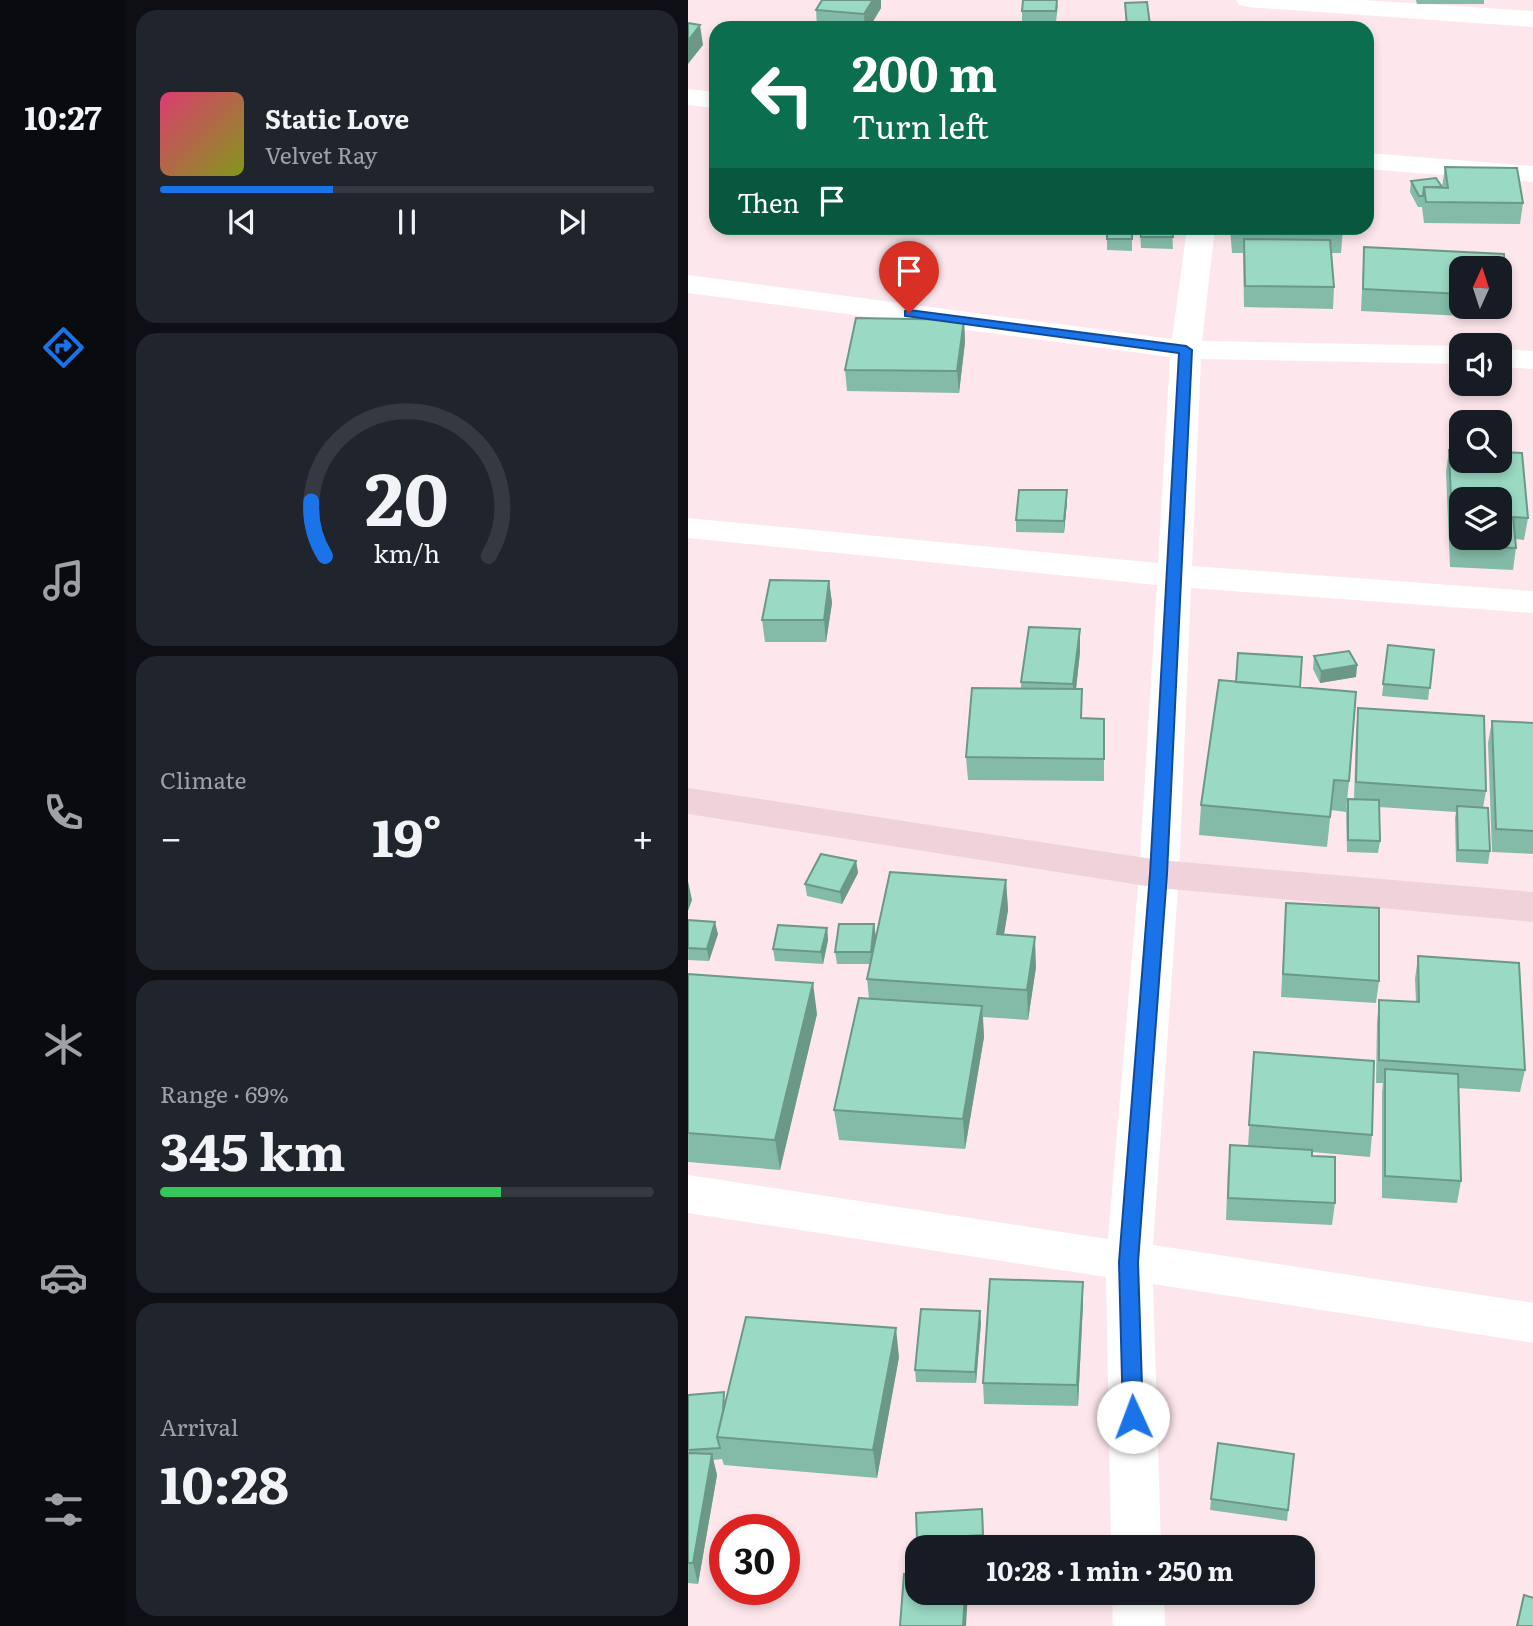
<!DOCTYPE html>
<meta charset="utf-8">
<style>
:root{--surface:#171b24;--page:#20242c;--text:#f1f3f6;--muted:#9ea1a6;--line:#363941;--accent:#1a73e8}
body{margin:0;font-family:Literata,serif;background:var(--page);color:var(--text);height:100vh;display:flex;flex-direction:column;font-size:26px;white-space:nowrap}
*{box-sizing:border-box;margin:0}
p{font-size:23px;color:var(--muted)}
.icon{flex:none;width:38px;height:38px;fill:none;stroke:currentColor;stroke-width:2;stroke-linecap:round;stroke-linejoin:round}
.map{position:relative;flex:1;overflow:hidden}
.sheet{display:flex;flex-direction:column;gap:10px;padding:10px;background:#0d0f14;width:562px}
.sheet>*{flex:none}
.top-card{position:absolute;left:21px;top:21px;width:665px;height:214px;border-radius:21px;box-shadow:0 4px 10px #0003;background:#0b6e4f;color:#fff;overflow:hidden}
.needle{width:46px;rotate:3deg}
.controls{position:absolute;left:761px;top:256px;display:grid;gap:14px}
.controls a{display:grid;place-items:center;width:63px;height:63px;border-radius:14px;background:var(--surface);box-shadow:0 4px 10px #0003;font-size:35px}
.speed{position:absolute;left:21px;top:1514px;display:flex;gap:14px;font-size:35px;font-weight:700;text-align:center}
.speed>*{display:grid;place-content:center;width:91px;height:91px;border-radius:50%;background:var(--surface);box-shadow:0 4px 10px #0003;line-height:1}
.speed .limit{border:10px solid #d22;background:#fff;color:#111}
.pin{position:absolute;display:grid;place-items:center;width:60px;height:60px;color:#fff;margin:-72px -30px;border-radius:50% 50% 50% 0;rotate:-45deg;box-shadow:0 0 7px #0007}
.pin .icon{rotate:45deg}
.me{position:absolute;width:77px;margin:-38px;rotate:358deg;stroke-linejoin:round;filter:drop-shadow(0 0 5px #0008)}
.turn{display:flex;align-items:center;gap:24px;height:147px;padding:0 28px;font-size:32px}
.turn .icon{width:91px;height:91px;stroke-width:2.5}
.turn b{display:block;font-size:49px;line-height:60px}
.then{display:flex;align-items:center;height:66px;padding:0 28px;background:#0003;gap:14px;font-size:26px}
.big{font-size:52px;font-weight:700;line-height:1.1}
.sheet .card{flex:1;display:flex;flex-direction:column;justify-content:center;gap:10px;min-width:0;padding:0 24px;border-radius:21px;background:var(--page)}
.sheet .dial{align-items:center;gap:0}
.dial svg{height:182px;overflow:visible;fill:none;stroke:var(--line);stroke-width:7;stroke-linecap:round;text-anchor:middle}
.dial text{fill:var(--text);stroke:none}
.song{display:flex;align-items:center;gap:21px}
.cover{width:84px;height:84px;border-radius:10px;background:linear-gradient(135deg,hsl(340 70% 55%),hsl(70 70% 35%))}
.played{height:7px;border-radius:4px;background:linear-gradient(90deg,var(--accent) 35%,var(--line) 35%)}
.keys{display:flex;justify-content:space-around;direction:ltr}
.heat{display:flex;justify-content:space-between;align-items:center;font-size:38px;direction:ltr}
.charge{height:10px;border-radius:5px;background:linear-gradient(90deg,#34c759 69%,var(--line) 0)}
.trip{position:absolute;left:217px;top:1535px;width:410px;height:70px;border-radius:21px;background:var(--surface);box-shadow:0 4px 10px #0003;font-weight:700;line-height:70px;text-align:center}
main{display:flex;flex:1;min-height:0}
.tab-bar{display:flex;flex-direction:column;width:126px;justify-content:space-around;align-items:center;background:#090b0e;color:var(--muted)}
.tab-bar .icon{width:49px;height:49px}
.tab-bar .on{color:var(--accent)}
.tab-bar b{font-size:32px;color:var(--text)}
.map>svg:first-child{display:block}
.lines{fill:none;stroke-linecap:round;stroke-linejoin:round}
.street{fill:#fff;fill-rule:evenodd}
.secondary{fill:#f0d2db;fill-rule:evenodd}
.wall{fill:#84bba8;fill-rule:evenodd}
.shaded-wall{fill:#6c9888}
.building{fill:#9ad9c3;stroke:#6c9888;stroke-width:2;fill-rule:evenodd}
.route{fill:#1a73e8;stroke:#114b97;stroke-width:2}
</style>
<main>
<nav class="tab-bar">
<b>10:27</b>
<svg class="icon on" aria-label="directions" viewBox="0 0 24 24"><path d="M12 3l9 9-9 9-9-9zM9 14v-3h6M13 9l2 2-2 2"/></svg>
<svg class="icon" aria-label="music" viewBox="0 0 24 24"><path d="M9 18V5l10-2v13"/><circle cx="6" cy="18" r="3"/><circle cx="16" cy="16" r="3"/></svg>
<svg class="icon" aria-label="phone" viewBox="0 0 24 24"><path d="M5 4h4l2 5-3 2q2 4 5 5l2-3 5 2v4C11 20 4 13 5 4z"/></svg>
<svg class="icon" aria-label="climate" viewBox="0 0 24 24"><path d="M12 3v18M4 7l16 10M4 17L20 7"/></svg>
<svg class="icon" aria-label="car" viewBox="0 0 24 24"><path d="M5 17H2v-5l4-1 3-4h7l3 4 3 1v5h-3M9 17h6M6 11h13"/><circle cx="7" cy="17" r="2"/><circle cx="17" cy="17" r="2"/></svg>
<svg class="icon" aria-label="filters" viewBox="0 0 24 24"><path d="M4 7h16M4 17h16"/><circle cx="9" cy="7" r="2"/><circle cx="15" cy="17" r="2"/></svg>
</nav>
<section class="sheet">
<div class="card">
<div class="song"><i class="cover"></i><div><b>Static Love</b><p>Velvet Ray</p></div></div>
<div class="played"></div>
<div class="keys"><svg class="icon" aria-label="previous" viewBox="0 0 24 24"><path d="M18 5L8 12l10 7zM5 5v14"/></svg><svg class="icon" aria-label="pause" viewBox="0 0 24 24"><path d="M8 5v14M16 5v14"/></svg><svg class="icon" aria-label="next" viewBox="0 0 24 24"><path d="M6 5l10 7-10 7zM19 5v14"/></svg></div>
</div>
<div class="card dial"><svg viewBox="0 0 100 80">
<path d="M14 69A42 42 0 1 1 86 69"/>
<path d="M14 69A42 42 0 0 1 8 45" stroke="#1a73e8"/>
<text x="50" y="56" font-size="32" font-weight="700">20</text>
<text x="50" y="72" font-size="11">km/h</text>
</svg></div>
<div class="card"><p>Climate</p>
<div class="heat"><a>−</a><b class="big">19°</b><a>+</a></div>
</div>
<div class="card"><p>Range · 69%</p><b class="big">345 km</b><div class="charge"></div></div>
<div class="card"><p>Arrival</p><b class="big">10:28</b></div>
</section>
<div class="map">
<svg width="846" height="1626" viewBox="0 0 846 1626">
<rect width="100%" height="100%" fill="#fee7ec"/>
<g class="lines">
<!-- street -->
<path class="street" d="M548 0H673L846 11V27L560 7 551 5Z
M0 89 28 92V108L0 105Z
M679 153 846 166V182L679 169Z
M499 228H527L514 341 774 346V364L513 359 504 566 846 591V613L503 588 491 874 465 1245 846 1303V1343L465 1284 473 1547H423L418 1277 0 1213V1175L420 1239 451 874 469 585 0 538V518L470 563 482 357 0 293V275L484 339Z
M812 349 846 351V369L812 367Z
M424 1592H476L477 1626H425Z"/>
<!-- secondary -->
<path class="secondary" d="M0 788 471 860 846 892V922L471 888 0 814Z"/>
</g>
<!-- wall -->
<path class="wall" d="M134 0H193V8L181 28H129L128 10Z
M728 0H796V4H729Z
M437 3 462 25V28H438Z
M370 5 368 22H334V11Z
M757 167 835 203 832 224 736 223 734 207H730L722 192 723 181 754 187Z
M419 228H444V251L419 250Z
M452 228H484L485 249 453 248Z
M542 228H655L653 253H644L646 287 645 309 556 307 555 253H544Z
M676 247 816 254 819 296 816 318 673 311ZM774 268H812V306H774Z
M276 320 277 342 271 393 159 391 157 370Z
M761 450 840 518 836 540 827 539 828 548 825 570 762 567 758 472Z
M379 490V502L376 533 328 532V520Z
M141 581 144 603 138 642H77L74 620Z
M700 645 746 650 740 700 694 696Z
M392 652 388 689 394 719H416V781L280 780 278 757 333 688V682Z
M626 656 669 665 668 677 632 683 625 669Z
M612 687 661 781 658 812 643 810 639 847 511 835 513 805Z
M670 708 798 791 795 808 802 851 800 864 768 862 767 818 768 812 691 807 692 841 690 853 659 852 658 811 660 799H666L668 730Z
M804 721 846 723V854L804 852 800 743Z
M168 861 170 873 154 904 119 896 117 884Z
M318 880 320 910 316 934 348 967 340 1020 295 1017 296 1037 277 1149 151 1140 146 1110 181 999 179 979 182 964H149L147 952 186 924 187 942Z
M598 903 691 981 688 1003 593 997Z
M0 920 30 934 21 961 0 960Z
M139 928 140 940 135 964 87 961 85 949Z
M730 956 837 1070 832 1092 770 1088 773 1181 769 1203 694 1198V1092L695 1083H688L689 1022 691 1000 728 1002 727 979Z
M0 974 129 1014 92 1170 0 1162Z
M566 1052 684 1135 682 1157 624 1152V1156L647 1203 644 1225 538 1220 540 1167 560 1146Z
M395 1303 390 1406 296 1404 295 1383Z
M293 1322 288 1383 228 1382 227 1370Z
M211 1357 189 1478 36 1465 34 1459 25 1460 29 1475 10 1584 0 1583V1395L38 1400Z
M606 1454 599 1521 522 1510 523 1499Z
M295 1520 296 1546 230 1547 229 1539Z"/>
<!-- shaded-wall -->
<path class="shaded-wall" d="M185 0H193V8L181 28H177L176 14Z
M12 25 15 45 0 64V41Z
M276 320 277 342 271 393 269 371Z
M379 490V502L376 533V521Z
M141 581 144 603 138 642 136 620Z
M392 629V652L386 707 385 684Z
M669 665 668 677 632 683 633 671Z
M168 861 170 873 154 904 152 892Z
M318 880 320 910 311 964 309 934Z
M0 881 4 900 0 911Z
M27 922 30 934 21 961 19 949Z
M186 924 188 936 185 964 183 952Z
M139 928 140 940 135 964 133 952Z
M347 937 348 967 340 1020 339 990Z
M125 983 129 1014 92 1170 87 1140Z
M294 1006 296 1037 277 1149 275 1119Z
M395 1282V1303L390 1406 389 1385Z
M292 1311 293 1322 288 1383 287 1372Z
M208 1328 211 1357 189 1478 185 1450Z
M24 1454 29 1475 10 1584 5 1563Z
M277 1592H280L278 1626H275Z"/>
<!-- building -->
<path class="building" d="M134 0H185L176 14 128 10Z
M335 0H369L368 11H334Z
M459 2 462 25 439 26 437 3Z
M0 23 12 25 0 41Z
M757 167 829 168 835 203 738 202 736 187 760 188Z
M748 178 754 187H736L735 196H731L723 181Z
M419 228H444V239H419Z
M452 228H484L485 237H453Z
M556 239 642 240 646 287 557 286Z
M676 247 816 254 819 296H812V268H774V294L675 289Z
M168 318 276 320 269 371 157 370Z
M761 450 774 451V460H812V452L834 453 840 518 825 517 828 548 765 545ZM774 499H812V537H774Z
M331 490H379L376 521 328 520Z
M82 580 141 581 136 620H74Z
M341 627 392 629 385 684 333 682Z
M700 645 746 650 742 688 695 684Z
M661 651 669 665 633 671 626 656Z
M550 653 614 657 612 687 548 682Z
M531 680 668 692 661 781 646 780 642 817 513 805Z
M284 688 394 689 393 718 416 719V759L278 757Z
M670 708 796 716 798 791 668 782Z
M804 721 846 723V831L808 829Z
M660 799 691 800 692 841 660 840Z
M769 806 800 808 802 851 770 850Z
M133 854 168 861 152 892 117 884Z
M202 872 318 880 309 934 347 937 339 990 179 979Z
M598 903 691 908V981L595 974Z
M0 920 27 922 19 949 0 948Z
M151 924H186L183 952H147Z
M90 925 139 928 133 952 85 949Z
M730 956 831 963 837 1070 691 1060V1000L731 1002Z
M0 974 125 983 87 1140 0 1133Z
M171 998 294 1006 275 1119 146 1110Z
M566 1052 686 1061 684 1135 561 1125Z
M697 1069 770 1074 773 1181 697 1176Z
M542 1145 624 1150V1156L647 1157V1203L540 1198Z
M302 1279 395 1282 389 1385 295 1383Z
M233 1309 292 1311 287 1372 227 1370Z
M58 1317 208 1328 185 1450 29 1437Z
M36 1392 35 1411 29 1437 32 1448 0 1450V1395Z
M530 1443 606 1454 600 1510 523 1499Z
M0 1453 24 1454 5 1563H0Z
M294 1509 295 1535 229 1539 228 1513Z
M216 1574H229V1592H277L275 1626H212Z
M836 1595 846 1598V1626H829Z"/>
<!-- route -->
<path class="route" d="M221 310 498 346 504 350 479 874 450 1262 455 1417 452 1424 445 1426 438 1424 435 1417 431 1262 462 874 491 353 217 316V311Z"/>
</svg>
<div class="controls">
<a><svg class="needle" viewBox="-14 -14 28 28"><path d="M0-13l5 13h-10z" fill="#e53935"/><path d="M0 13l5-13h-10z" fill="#9ea1a6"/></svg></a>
<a><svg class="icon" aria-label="sound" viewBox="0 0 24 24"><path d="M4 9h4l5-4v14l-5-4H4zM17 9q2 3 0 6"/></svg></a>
<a><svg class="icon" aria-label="search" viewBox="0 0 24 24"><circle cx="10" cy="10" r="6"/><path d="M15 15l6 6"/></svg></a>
<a><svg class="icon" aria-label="layers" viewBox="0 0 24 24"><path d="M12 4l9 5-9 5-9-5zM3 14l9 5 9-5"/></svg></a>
</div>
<div class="speed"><div class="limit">30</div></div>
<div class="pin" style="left:221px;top:313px;background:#d93025"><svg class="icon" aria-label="arrive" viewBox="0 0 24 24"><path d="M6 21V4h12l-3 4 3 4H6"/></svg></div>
<svg class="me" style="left:445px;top:1417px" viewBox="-20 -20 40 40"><circle r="19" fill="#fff"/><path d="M0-13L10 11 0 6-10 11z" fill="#1a73e8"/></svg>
<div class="trip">10:28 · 1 min · 250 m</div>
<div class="top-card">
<div class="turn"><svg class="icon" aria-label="left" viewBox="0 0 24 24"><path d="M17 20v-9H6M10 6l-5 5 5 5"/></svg><div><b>200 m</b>Turn left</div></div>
<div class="then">Then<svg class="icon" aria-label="arrive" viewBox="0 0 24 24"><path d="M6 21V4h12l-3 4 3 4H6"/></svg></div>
</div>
</div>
</main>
